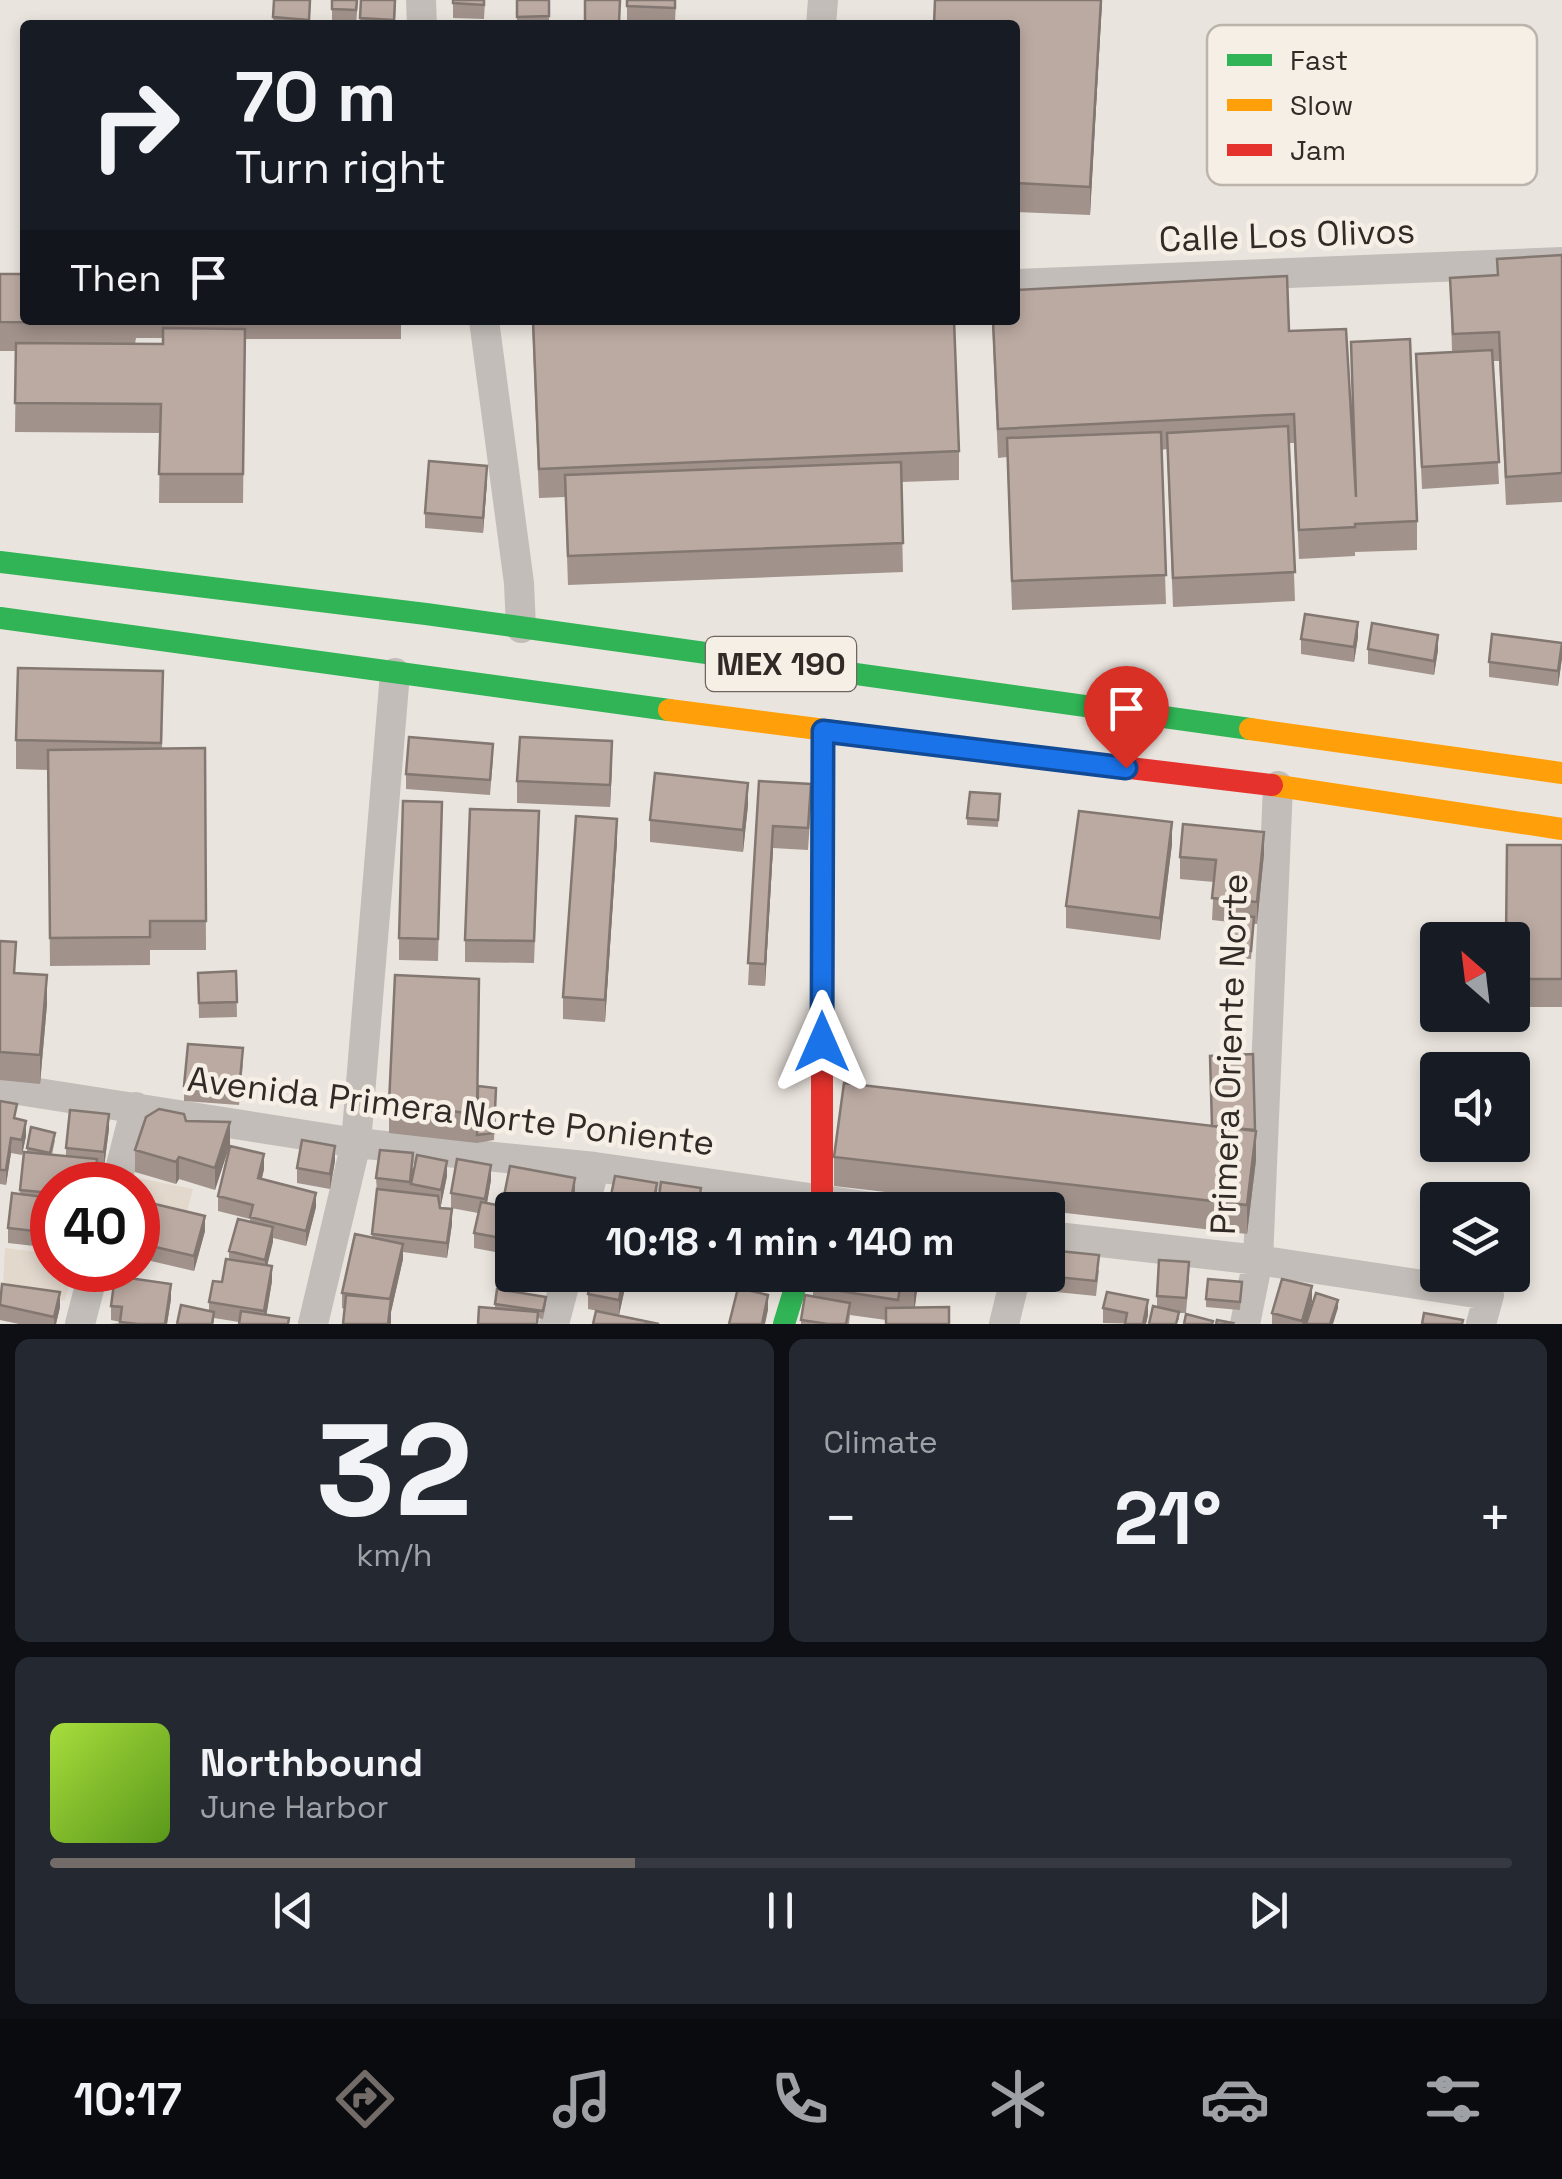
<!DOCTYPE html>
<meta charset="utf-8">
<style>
:root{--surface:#171b24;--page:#242831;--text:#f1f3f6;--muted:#9ea1a6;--line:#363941;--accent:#726b67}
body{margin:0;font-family:"Space Grotesk",sans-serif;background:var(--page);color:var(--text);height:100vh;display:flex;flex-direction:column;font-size:38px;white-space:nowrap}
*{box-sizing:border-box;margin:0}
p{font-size:32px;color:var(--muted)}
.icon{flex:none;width:55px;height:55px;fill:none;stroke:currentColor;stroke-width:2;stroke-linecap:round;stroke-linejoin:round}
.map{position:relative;height:1324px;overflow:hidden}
.panel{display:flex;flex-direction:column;gap:15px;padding:15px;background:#0d0f14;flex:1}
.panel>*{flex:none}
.banner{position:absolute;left:20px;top:20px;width:1000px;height:305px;border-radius:10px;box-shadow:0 5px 15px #0003;background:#171b24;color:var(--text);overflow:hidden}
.needle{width:65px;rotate:332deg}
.fabs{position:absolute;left:1420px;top:922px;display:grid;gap:20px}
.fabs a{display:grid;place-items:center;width:110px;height:110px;border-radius:10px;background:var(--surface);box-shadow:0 5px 15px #0003;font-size:50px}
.speed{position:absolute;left:30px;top:1162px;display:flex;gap:20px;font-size:50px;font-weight:700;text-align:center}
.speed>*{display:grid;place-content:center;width:130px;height:130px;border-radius:50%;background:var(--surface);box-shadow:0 5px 15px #0003;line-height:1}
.speed .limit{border:15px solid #d22;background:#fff;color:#111}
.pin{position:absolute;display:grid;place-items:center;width:85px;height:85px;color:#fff;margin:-102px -42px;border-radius:50% 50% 50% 0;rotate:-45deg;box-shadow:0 0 10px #0007}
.pin .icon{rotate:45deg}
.me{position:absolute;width:110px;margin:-55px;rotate:0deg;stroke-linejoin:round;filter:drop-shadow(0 0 8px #0008)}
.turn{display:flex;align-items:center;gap:35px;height:210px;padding:0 50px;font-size:45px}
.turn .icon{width:130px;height:130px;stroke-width:2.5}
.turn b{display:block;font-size:70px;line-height:85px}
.then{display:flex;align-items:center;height:95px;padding:0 50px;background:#0003;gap:20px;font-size:38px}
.big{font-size:75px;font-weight:800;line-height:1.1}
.panel .card{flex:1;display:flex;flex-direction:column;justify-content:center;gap:15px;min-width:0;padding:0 35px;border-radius:15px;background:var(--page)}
.panel .dial{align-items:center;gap:0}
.dial b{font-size:130px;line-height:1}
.song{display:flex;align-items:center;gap:30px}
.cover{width:120px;height:120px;border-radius:15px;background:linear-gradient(135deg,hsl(80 70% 55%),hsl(90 70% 35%))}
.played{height:10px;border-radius:5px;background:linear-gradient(90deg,var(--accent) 40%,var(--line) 40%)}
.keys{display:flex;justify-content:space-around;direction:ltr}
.heat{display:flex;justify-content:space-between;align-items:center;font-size:55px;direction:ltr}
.panel .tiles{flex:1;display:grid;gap:15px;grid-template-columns:1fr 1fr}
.card:last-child{grid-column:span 2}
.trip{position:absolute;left:495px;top:1192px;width:570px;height:100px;border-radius:10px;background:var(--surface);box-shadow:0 5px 15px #0003;font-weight:800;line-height:100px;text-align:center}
.tabs{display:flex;height:160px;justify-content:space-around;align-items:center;background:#090b0e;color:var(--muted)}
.tabs .icon{width:70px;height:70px}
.tabs .active{color:var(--accent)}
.tabs b{font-size:45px;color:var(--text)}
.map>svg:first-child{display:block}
.plaza{fill:#e3d8cc}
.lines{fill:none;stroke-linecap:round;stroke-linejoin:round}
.street{stroke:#c2bdb8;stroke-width:30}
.fast{stroke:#30b455;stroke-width:22}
.slow{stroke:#ff9f0a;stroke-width:22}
.jam{stroke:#e5322d;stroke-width:22}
.wall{fill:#a1928b;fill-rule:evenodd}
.shaded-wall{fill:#837771}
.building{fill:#bbaaa2;stroke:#837771;stroke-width:2.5}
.route-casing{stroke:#114b97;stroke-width:25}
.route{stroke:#1a73e8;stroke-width:18}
.labels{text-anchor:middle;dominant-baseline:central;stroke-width:9;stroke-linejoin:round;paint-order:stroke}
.shield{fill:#f6efe6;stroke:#6d6560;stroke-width:2.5}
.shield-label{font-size:32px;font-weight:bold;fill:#322a27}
.street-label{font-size:35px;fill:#322a27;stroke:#f6efe6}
.key{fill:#f6efe6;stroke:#bbb4ad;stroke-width:2.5}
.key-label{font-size:28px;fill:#322a27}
</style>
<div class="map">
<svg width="1562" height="1324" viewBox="0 0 1562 1324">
<rect width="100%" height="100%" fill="#eae4de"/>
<!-- plaza -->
<path class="plaza" d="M138 1178 193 1189 185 1219 138 1211Z
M5 1248 52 1254V1270H73L65 1301 3 1287Z"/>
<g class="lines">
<!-- street -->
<path class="street" d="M421 0 422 25
M821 25 823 0
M1015 284 1562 262
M484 320 519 583 521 628
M0 1087 356 1143 595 1167 892 1210
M116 1185 136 1107
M583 1210 595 1167
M1048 1236 1258 1260 1489 1295 1481 1324
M80 1324 94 1270
M313 1324 356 1143 395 673
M554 1324 567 1275
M1004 1324 1016 1275
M1245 1324 1258 1260 1278 786"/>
<!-- fast -->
<path class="fast" d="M0 562 426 614 1250 729
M0 618 669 710
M822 968 823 731
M784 1324 799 1275"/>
<!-- slow -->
<path class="slow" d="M669 710 1030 756
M1250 729 1562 773
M1272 785 1562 829"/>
<!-- jam -->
<path class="jam" d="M1030 756 1272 785
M818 1210 822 1197V968"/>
</g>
<!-- wall -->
<path class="wall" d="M274 0H311L309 25H273Z
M332 0H358L356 25 332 23Z
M361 0H396L395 25H360Z
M453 0H485L484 19 453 18Z
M517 0H549V25H517Z
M585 0H620L619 25H585Z
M627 0H676L675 23 627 21Z
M1102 0 1090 215 1015 212V25Z
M1562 255V502L1506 505 1499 361H1493L1499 484 1422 489 1416 354 1452 352 1450 278 1497 275V259Z
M0 274 25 320H401V339H245L243 503H159L160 433 15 432 16 351H0ZM136 338H163V344H135Z
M532 320 959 451V480L901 482 903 572 568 585 565 497 539 498Z
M992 320 1289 331 1354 456 1351 342 1417 521V550L1355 552V556L1299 559 1294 443H1289L1295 601 1173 607 1167 449 1161 450 1166 604 1012 610 1007 457 998 458Z
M487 481 483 533 425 528V513Z
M1358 637 1354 662 1301 654V639Z
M1368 649 1438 650 1434 675 1368 664Z
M1562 658 1558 686 1489 677V662Z
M163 671 162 749 205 748 206 950H150V965L50 966 48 770 16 769V740Z
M493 758 490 795 406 789V774Z
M612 763 610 807 517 803V781Z
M759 781 811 806 808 850 773 848 765 986 748 985Z
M1000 794 998 827 967 825V818Z
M442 802 438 961 399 960V938Z
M748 805 743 852 650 842V820Z
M539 833 534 963 465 962V940Z
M617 841 605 1022 563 1019V997Z
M1172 844 1160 940 1066 928V906Z
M1562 845V1007H1512V940Z
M1264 854 1257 924H1254L1251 959 1228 957 1230 922 1212 920 1214 882 1180 879V857Z
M0 941 16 973 47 1004 40 1084 0 1080Z
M236 971 237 1017 199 1018 198 973Z
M243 1063 239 1105 184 1101V1086Z
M478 1086 496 1088 494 1140 477 1143 389 1133V1104Z
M0 1101 17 1119 26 1136 22 1155 11 1153 6 1185 0 1184Z
M186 1121 230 1144 215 1190 179 1179 176 1184 135 1172V1150Z
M109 1129 104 1167 97 1166 95 1185H52V1248L8 1243V1228L20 1194 24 1152H27V1148L55 1140 52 1155 66 1156V1148Z
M1255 1131 1256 1160 1247 1234 834 1186V1157Z
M335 1161 330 1189 297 1183V1168Z
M413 1168 411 1181 447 1176 441 1205 439 1204 440 1208 452 1224 447 1258 403 1252V1259L391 1312V1324H343L345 1309 342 1308V1293L372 1238 377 1193 376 1178Z
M264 1169 262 1179 316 1207 306 1246 273 1238 267 1265 272 1281 266 1315 289 1324 239 1322 214 1318V1324L209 1311V1302L222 1282 229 1259V1251L250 1222V1219L218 1211V1196Z
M491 1180 487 1203 502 1206 575 1193 512 1210V1255L474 1248V1233L478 1213 451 1208V1193Z
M138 1200 205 1231 194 1271 138 1258Z
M1099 1270 1096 1296 1046 1291V1276Z
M517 1275H552L550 1288 517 1283Z
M592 1275H653L651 1283 625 1279V1288L619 1315 588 1309V1294Z
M654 1275H684L676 1291 654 1281Z
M918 1275 915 1307 886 1320 850 1315 849 1324H801V1320L813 1297V1287Z
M1189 1277 1186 1313H1179V1320L1157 1307V1296Z
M1242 1282 1240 1310 1206 1307V1299Z
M0 1292 60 1307 56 1324H19L0 1320Z
M171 1299 167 1324H110L120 1323V1322L111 1320V1306Z
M1312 1301 1306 1324H1272V1313Z
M495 1304H546L543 1319 538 1318V1324L495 1309Z
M1103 1308 1148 1315 1146 1324 1103 1323Z"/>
<!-- shaded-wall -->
<path class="shaded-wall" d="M1101 0H1102L1090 215V187Z
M487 466V481L483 533V518Z
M1358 622V637L1354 662V647Z
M1438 635V650L1434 675V661Z
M1562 643V658L1558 686V671Z
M612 741V763L610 807V785Z
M748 783V805L743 852V830Z
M617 819V841L605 1022V1000Z
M1172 822V844L1160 940V918Z
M773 826V848L765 986V964Z
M1264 832V854L1257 924V902Z
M47 975V1004L40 1084V1055Z
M109 1114V1129L104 1167V1152Z
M26 1121V1136L22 1155V1140Z
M230 1122V1144L215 1190V1168Z
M1256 1131V1160L1247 1234V1205Z
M11 1138V1153L6 1185V1170Z
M335 1146V1161L330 1189V1174Z
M264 1154V1169L258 1193V1178Z
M179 1157V1179L176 1184V1162Z
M447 1161V1176L441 1205V1190Z
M491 1165V1180L485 1214V1199Z
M575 1178V1193L572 1210H569Z
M657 1183V1198L655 1210H652Z
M316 1193V1207L306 1246V1231Z
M452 1209V1224L447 1258V1243Z
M205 1216V1231L194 1271V1256Z
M273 1227V1242L265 1275V1260Z
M403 1244V1259L391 1312V1324H388L389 1303Z
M272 1266V1281L265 1324 264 1311Z
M625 1275V1288L619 1315V1300Z
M680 1275H684L676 1291V1284Z
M916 1275H918V1285L914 1312V1290Z
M171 1284V1299L167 1324H165Z
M1312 1286V1301L1306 1324H1302Z
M60 1292V1307L56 1324H54V1317Z
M768 1295V1310L765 1324H762Z
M1148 1300V1315L1146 1324H1143Z
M1338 1300V1308L1333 1324H1330Z"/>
<!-- building -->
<path class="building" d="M274 0H310L309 20 273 17Z
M332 0H357L356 10 332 9Z
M361 0H395L394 20 360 18Z
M453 0H484V5L453 3Z
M517 0H549V16L517 17Z
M585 0H620L619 23H585Z
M627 0H675V8L627 6Z
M935 0H1101L1090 187 1015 183V25H934Z
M1562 255V473L1506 477 1499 332 1453 334 1450 278 1498 275 1497 259Z
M0 274H25V320H135V323L0 322Z
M1287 276 1289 331 1346 329 1356 497 1351 342 1410 339 1417 521 1355 524V527L1299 530 1294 414 998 429 993 320H1015V290Z
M533 320H954L959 451 539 469Z
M163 328 245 329 243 474H159L161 404 15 403 16 343 163 344Z
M1492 350 1499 462 1422 467 1416 354Z
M1288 426 1295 572 1173 578 1167 433Z
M1161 432 1166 575 1012 581 1007 438Z
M429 461 487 466 483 518 425 513Z
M901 462 903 543 568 556 565 475Z
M1305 614 1358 622 1354 647 1301 639Z
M1372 623 1438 635 1434 661 1368 649Z
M1492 634 1562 643 1558 671 1489 662Z
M18 668 163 671 161 743 16 740Z
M409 737 493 744 490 780 406 774Z
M520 737 612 741 610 785 517 781Z
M205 748 206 921H150V937L50 938 48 750Z
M655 773 748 783 743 830 650 820Z
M759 781 811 784 808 828 773 826 765 964 748 963Z
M970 792 1000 794 998 820 967 818Z
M403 801 442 802 438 939 399 938Z
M470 809 539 811 534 941 465 940Z
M1079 811 1172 822 1160 918 1066 906Z
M576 816 617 819 605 1000 563 997Z
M1183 824 1264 832 1257 902 1212 898 1216 860 1180 857Z
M1507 845H1562V979H1512V940H1506Z
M1230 915 1254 917 1251 951 1228 950Z
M0 941 16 942 14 973 47 975 40 1055 0 1052Z
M236 971 237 1002 199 1003 198 973Z
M395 975 479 979 477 1114 389 1104Z
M188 1044 243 1048 239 1090 184 1086Z
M1253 1054 1255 1130 1212 1126 1210 1056Z
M844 1083 1256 1131 1247 1205 834 1157Z
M478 1086 496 1088 494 1133 477 1135Z
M0 1101 17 1104 14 1118 26 1121 22 1140 11 1138 6 1170H0Z
M159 1109 184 1114 186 1121 230 1122 215 1168 179 1157 176 1162 135 1150 146 1117Z
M70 1110 109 1114 104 1152 66 1148Z
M31 1127 55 1133 50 1153 27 1148Z
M302 1140 335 1146 330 1174 297 1168Z
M230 1146 264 1154 258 1178 316 1193 306 1231 250 1217 253 1205 218 1196Z
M380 1150 413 1153 410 1182 376 1178Z
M24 1152 97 1159 94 1185H52V1193L20 1190Z
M417 1155 447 1161 441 1190 411 1184Z
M457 1159 491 1165 485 1199 451 1193Z
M510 1166 575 1178 569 1210H512V1240L474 1233 481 1202 502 1206Z
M615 1176 657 1183 652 1210H608Z
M661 1182 701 1188 697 1210H657Z
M377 1189 438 1196 440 1208 452 1209 447 1243 372 1234Z
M12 1193 52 1198V1233L8 1228Z
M138 1200 205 1216 194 1256 138 1243Z
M238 1219 273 1227 265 1260 229 1251Z
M355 1234 403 1244 390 1299 342 1293Z
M1049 1250 1099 1255 1096 1281 1046 1276Z
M226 1259 272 1266 264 1311 209 1302 213 1281 222 1282Z
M1159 1260 1189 1262 1186 1298 1157 1296Z
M517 1275H551L550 1281Z
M592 1275H624L619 1300 588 1294Z
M657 1275H680L676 1284Z
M814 1275H916L914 1290 900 1288 898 1300 813 1287Z
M115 1276 171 1284 165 1324H138L120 1322 122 1307 111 1306Z
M1208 1279 1242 1282 1240 1302 1206 1299Z
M1282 1279 1312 1286 1302 1321 1272 1313Z
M2 1284 60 1292 54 1317 0 1305Z
M738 1288 768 1295 762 1324H729Z
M497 1289 546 1297 543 1311 495 1304Z
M1107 1292 1148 1300 1143 1324H1125L1127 1313 1103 1308Z
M1316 1293 1338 1300 1330 1324H1306Z
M346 1295 391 1299 388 1324H343Z
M805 1295 850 1303 846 1324H828L801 1320Z
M181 1305 214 1312 212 1324H177Z
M1153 1306 1179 1312 1176 1324H1149Z
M479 1307 538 1312 537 1324H478Z
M949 1307V1324H886V1308Z
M241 1311 289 1318 288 1324H239Z
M596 1311 659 1324H593Z
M1424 1313 1463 1320 1462 1324H1422Z
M1186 1314 1213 1321 1212 1324H1184Z
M1217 1320 1233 1323 1232 1324H1216Z"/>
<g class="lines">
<defs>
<path id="route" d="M822 1042 823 731 1126 768"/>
</defs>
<!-- route casing -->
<use href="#route" class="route-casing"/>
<!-- route -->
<use href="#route" class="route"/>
</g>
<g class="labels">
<!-- shield labels -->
<rect class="shield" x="706" y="637" width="150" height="54" rx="8"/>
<g class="shield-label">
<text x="781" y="664">MEX 190</text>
</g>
<!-- street labels -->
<g class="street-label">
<text transform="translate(1287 235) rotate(-2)">Calle Los Olivos</text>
<text transform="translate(1229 1054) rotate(-88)">Primera Oriente Norte</text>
<text transform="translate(451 1111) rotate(7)">Avenida Primera Norte Poniente</text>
</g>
</g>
<!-- legend -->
<rect x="1207" y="25" width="330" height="160" rx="15" class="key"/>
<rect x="1227" y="54" width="45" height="12" fill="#30b455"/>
<rect x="1227" y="99" width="45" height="12" fill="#ff9f0a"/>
<rect x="1227" y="144" width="45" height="12" fill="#e5322d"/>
<g class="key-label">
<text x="1290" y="70">Fast</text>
<text x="1290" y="115">Slow</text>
<text x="1290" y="160">Jam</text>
</g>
</svg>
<div class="fabs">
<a><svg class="needle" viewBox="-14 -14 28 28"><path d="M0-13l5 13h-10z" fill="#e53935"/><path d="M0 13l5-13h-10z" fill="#9ea1a6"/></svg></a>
<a><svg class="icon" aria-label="sound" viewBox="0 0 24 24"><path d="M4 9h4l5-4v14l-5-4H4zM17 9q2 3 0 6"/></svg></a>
<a><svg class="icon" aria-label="layers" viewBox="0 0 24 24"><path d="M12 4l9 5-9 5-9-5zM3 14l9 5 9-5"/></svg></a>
</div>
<div class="speed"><div class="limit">40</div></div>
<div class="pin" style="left:1126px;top:768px;background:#d93025"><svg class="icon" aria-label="arrive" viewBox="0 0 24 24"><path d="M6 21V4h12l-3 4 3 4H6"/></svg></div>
<svg class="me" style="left:822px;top:1042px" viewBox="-20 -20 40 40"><path d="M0-17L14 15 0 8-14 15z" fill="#1a73e8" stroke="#fff" stroke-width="4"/></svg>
<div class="trip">10:18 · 1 min · 140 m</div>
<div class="banner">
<div class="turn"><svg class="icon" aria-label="right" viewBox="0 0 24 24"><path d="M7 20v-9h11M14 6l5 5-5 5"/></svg><div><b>70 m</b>Turn right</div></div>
<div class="then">Then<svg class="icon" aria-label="arrive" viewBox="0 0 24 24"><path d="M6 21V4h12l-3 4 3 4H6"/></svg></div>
</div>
</div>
<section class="panel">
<div class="tiles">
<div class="card dial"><b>32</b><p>km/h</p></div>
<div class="card"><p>Climate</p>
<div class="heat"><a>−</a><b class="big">21°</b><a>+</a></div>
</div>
<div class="card">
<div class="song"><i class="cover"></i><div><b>Northbound</b><p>June Harbor</p></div></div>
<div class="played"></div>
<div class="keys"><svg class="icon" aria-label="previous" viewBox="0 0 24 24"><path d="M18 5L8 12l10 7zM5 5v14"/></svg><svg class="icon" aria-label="pause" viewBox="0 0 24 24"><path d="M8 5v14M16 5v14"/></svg><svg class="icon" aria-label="next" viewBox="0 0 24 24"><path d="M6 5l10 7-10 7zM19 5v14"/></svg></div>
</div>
</div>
</section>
<nav class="tabs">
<b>10:17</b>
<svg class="icon active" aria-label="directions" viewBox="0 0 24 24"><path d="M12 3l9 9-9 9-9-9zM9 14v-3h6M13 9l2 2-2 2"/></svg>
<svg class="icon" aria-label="music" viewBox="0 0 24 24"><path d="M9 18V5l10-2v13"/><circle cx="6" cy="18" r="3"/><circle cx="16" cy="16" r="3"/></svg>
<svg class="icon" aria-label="phone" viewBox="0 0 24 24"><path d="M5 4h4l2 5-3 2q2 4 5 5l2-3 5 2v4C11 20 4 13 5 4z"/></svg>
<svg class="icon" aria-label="climate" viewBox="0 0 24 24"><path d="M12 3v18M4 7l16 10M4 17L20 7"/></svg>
<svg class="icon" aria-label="car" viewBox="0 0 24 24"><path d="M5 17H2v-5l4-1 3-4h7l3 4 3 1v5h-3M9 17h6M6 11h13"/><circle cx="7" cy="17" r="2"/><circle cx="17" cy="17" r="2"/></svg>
<svg class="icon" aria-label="filters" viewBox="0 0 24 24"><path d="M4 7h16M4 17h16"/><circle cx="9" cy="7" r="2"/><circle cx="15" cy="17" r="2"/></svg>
</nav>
